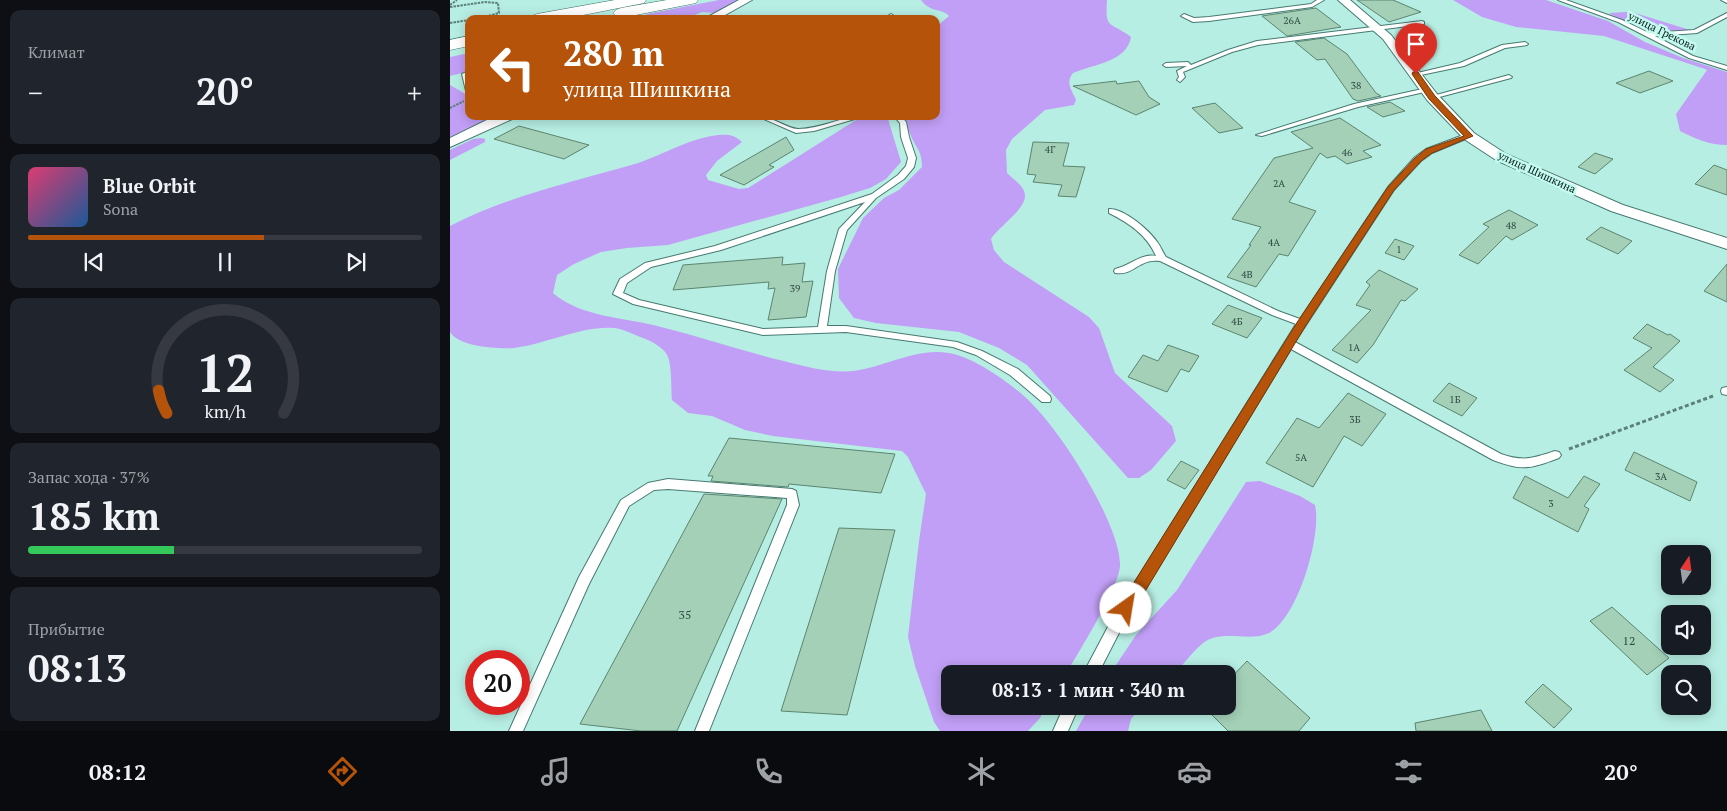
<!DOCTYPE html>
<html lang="ru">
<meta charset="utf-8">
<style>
:root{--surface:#171b24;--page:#20242c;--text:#f1f3f6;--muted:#9ea1a6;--line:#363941;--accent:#b45309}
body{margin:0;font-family:"PT Serif",serif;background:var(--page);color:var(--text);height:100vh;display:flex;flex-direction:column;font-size:19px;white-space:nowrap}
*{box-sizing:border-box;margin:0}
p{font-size:16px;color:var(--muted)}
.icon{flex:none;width:28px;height:28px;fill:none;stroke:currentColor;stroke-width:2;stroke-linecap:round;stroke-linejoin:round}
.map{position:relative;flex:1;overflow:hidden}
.details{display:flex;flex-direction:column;gap:10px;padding:10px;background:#0d0f14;width:450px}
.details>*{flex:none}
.hud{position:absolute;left:15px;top:15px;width:475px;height:105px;border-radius:10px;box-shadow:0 2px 12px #0003;background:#b45309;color:#fff;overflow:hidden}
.needle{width:32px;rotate:13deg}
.tools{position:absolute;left:1211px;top:545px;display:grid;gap:10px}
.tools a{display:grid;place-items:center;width:50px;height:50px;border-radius:10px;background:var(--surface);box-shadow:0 2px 12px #0003;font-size:25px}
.speed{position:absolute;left:15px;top:650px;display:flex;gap:10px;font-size:25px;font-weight:700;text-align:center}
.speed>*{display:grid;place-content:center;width:65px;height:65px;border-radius:50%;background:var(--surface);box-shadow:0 2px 12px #0003;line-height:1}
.speed .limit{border:8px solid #d22;background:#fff;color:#111}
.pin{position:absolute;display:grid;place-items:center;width:42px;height:42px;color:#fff;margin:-51px -21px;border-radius:50% 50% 50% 0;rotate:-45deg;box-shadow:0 0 5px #0007}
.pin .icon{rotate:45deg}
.me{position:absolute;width:55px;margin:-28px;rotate:32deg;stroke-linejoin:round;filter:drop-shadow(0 0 4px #0008)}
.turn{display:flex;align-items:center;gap:18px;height:105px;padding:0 15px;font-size:22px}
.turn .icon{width:65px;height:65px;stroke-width:2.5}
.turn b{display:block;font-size:35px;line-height:42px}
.big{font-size:38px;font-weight:800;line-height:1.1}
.details .card{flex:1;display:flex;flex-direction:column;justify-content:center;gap:8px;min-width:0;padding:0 18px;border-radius:10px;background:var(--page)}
.details .dial{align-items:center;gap:0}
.dial svg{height:130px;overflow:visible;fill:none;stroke:var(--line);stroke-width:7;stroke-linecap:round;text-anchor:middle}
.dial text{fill:var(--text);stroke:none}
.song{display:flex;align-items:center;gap:15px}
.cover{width:60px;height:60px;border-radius:8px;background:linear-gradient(135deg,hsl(340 70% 55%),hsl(210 70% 35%))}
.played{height:5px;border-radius:2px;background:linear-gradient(90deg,var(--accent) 60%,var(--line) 60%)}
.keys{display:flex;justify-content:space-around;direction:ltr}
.heat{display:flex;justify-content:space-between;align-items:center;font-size:28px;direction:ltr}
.charge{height:8px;border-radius:4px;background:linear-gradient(90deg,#34c759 37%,var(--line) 0)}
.trip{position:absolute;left:491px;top:665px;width:295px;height:50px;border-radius:10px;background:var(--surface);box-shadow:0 2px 12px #0003;font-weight:800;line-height:50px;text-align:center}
.dock{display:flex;height:80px;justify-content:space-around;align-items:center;background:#090b0e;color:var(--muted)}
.dock .icon{width:35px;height:35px}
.dock .selected{color:var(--accent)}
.dock b{font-size:22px;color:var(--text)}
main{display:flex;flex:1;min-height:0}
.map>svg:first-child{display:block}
.green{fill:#c19ff6}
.building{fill:#a4d0b8;stroke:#5b856f}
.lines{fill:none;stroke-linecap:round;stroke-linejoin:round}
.service-casing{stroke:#477a71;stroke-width:2}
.minor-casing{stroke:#477a71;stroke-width:2}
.trunk-casing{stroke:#477a71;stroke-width:1}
.path-far1{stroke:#5b817a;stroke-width:2;stroke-dasharray:2.5 1;stroke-linecap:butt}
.path{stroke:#5b817a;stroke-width:3;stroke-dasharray:4 2.5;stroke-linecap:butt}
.service{fill:#fff;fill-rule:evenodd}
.minor{fill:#fff;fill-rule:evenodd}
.trunk{fill:#fff;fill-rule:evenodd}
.route{fill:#b45309;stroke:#753606}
.labels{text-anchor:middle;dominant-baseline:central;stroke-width:5;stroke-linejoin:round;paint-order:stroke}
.number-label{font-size:10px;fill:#2f4a42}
.far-street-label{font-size:11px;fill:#081e1a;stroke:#c4fbf0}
.near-number-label{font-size:12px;fill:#2f4a42}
</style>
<main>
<section class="details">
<div class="card"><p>Климат</p>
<div class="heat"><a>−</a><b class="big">20°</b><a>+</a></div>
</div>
<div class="card">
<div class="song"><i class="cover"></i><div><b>Blue Orbit</b><p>Sona</p></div></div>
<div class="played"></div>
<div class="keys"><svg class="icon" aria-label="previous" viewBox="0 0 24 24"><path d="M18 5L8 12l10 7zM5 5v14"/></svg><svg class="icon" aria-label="pause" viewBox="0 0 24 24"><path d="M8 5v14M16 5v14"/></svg><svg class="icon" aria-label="next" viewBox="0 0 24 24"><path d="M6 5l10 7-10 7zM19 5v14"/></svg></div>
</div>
<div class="card dial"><svg viewBox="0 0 100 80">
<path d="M14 69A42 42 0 1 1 86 69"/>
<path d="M14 69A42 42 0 0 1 9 55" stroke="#b45309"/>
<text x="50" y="56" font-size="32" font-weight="700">12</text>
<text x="50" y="72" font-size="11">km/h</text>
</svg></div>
<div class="card"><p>Запас хода · 37%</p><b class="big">185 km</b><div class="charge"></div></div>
<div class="card"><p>Прибытие</p><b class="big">08:13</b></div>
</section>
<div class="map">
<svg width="1277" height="731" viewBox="0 0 1277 731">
<rect width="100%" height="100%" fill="#b7eee3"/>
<!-- green -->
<path class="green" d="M269 0H291L265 13 252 12 235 19 194 18 197 14Z
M471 0H657C655 31 660 21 681 37 677 62 644 64 623 73 615 83 622 90 626 100L624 105 595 110 562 139 556 150 557 173C562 178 571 184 574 191 581 207 549 225 541 239L544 250 554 262 639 317 649 328 665 373 722 426 726 441 701 470 689 478H678L577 365 549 348 509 332 426 323 404 318 389 298 388 269 413 218 434 198 449 190 472 167C472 151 467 150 461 136 458 130 457 123 455 116H486V27L499 16C492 8 480 13 471 0Z
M1003 0H1096L1158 21 1195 42 1233 58 1277 72V145C1259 145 1246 139 1230 131L1226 114 1257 70 1255 69 1154 36 1066 27 1032 17Z
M1176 12 1185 13 1240 30C1221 39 1175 24 1159 13Z
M19 53V71L0 76V57Z
M0 85 19 96V116H48L0 139Z
M422 116 438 119 451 162 436 179 420 188 391 197 218 245 177 248 151 252 124 264 107 275 103 293C132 318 175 317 211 327 252 337 292 351 334 361 356 367 380 373 403 371 434 367 467 347 499 353 525 357 567 387 585 407 614 437 669 523 670 564 671 585 628 653 616 674H500V706H597L590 718 578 731H490L484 722 465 666 458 637 469 541 476 494 458 457 452 451 323 436 295 430 262 416 238 413 222 400C221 389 222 363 217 355 213 347 201 341 193 338 184 335 174 329 164 328 130 326 97 344 64 348 47 349 9 347 0 332V226C60 195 124 182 188 163 215 154 240 138 268 135 278 134 285 135 292 142L267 161 256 175 258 180 289 189 298 188 406 120Z
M31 138 35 139V142L0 160V150L23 139Z
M810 481 850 496 865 505C872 535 848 618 819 633 800 642 775 630 756 641 746 647 733 665 724 674H660L686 635 727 590 796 482Z
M640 706H693L681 719 678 731H626Z"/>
<!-- building -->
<path class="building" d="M907 0H943L971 12 939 22Z
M866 8 891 27 837 36 812 16Z
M874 38 897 54 926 93 931 96 908 101 903 99 875 59 867 60 845 42Z
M1199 71 1223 81 1190 93 1166 83Z
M666 81 667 84 689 81 699 97 710 104 686 115 623 86Z
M940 102 955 111 933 117 917 107Z
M765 103 793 128 769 133 742 108Z
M890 118 931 145 913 151 922 157 897 164 885 156 877 158 870 153 839 202 866 211 838 256 829 254 806 287 777 277 801 245H799L811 227 782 219 824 158 863 148 841 132Z
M69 126 139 145 114 159 44 139Z
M336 137 344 150 319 165 324 167 294 185 270 175Z
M583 142 619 143 613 166 635 167 626 197 608 196 612 185 583 182 586 175 577 174Z
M1145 153 1163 159 1145 174 1128 167Z
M1264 165 1277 170V195L1245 184Z
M1059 210 1088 225 1062 240 1056 236 1028 264 1009 255 1039 227 1033 224Z
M1151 227 1182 241 1168 254 1136 239Z
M945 239 964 246 954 260 935 253Z
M333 257 332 265 355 263 352 282 363 281 356 317 318 320 325 288 318 289 319 282 223 290 233 265Z
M1277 264V302L1254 291Z
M929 270 968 289 955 301 951 300 923 345 907 363 882 350 921 310 906 305 920 285 916 282Z
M778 305 812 318 797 338 762 324Z
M1197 324 1218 335 1220 334 1230 341 1203 367 1224 380 1210 392 1174 370 1202 348 1183 338Z
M718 345 749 356 739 372 731 369 717 392 678 377 693 355 708 361Z
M999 383 1027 398 1012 416 983 401Z
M898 393 936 414 912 446 894 436 863 487 816 463 847 418 869 428Z
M279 438 445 454 431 493 339 484 338 487 261 481 263 476H258Z
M1184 452 1247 482 1240 501 1175 470Z
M731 461 749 470 735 489 717 480Z
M1075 476 1118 498 1134 476 1150 484 1134 506 1139 509 1128 532 1063 498Z
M254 494 332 499 227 731H191L130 724Z
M389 528 445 530 397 715 331 711Z
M1162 607 1219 658 1197 675 1140 621Z
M797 661 860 718 849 731H778L753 706H778V681Z
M1093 684 1122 709 1104 728 1075 702Z
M1031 710 1042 731H966L965 723Z"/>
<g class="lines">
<defs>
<path id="service" d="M867 0H874L862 7 759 21 743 22 731 16 734 14 744 18 759 17 861 4Z
M1108 0H1116L1172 20 1199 33 1244 30 1277 13V17L1247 33 1205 36 1243 56 1277 66V70L1239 58 1168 22Z
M1271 0H1277V3Z
M441 14 444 16 443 17 432 19Z
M972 21 974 22V24L808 45 782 52 733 72 735 77 730 82 727 80 729 77 727 71 737 66 716 67 713 65 716 63 738 62 741 65 778 50 807 41Z
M1075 42 1078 44 1077 45 1055 48 1014 66 966 76 963 74 1010 63 1052 45Z
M19 71V93L16 91 12 74Z
M1059 75 1062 77 1061 78 982 99 979 97Z
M977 88 980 90 979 91 908 107 812 136 806 135 904 104Z
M307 116C323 116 335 128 348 129 371 129 392 116 415 116L364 131 346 133Z
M444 116H451L456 122 459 137 466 158 464 167 454 179 426 198 397 230 385 271 377 326H396L507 342 532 351 568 369 600 396 601 399 600 402H592L560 375 526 355 503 347 396 332 313 335 183 304 163 294 170 279 195 263 265 246 422 194 448 175 456 166 458 158 451 137 450 123ZM415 202 389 229 377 271 368 327 313 329 189 300 173 293 177 283 201 267 271 250Z
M1016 134 1023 136 982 153 971 161 944 190 845 342 1051 454C1074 462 1083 458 1105 451L1109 452 1111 455 1109 458C1080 469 1072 471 1043 460L841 349 671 629 648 674H633L661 621 846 324 822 315 710 261C689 258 684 276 665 273L664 271 665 269C680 266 691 253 706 256 697 235 679 223 659 213V209C674 208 700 231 708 243 711 247 713 253 716 257L828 311 850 319 938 187 965 157 976 149Z
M1277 387V395L1272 394 1271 391 1272 388Z
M218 479 342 489 346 491 349 505 259 731H245L337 505V498L218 489 204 490 179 506 139 584 73 731H59L129 577 171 500 198 483Z
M614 706H629L618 731H603Z"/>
<path id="minor" d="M289 0H302L268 19H254Z
M888 0H900L941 35 987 94 1024 133 1056 154 1173 205 1277 238V249L1161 211 1046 160 1014 139 977 100 933 39Z
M45 116H64L62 119 0 147V138Z"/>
<path id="trunk" d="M165 0H196L194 3 189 4 113 19H79L82 16 87 14Z
M217 0H248L246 3 171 18 166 16 163 13 166 10 171 8Z
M19 36V46L0 50V40Z"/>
</defs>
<!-- service casing -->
<use href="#service" class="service-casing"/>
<!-- minor casing -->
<use href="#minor" class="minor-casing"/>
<!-- trunk casing -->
<use href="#trunk" class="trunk-casing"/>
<!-- path-far1 -->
<path class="path-far1" d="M0 5 7 0
M0 7 35 2 48 3 49 13 27 19
M0 23 19 20
M0 108 14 101"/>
<!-- path -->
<path class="path" d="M1119 449 1263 396"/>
<!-- service -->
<use href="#service" class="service"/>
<!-- minor -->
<use href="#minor" class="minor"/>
<!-- trunk -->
<use href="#trunk" class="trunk"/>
</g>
<!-- route -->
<path class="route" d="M963 72H968L985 96 1023 136 982 153 971 161 944 190 856 325 682 613 676 615 671 613 669 608 671 603 848 321 938 187 965 158 976 149 1014 136 979 99 962 74Z"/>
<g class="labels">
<!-- number labels -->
<g class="number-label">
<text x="842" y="20">26А</text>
<text x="906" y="85">38</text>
<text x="600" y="149">4Г</text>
<text x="897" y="152">46</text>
<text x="829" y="183">2А</text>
<text x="1061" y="225">48</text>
<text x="824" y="242">4А</text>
<text x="949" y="249">1</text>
<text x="797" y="274">4В</text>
<text x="345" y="288">39</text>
<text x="787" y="321">4Б</text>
<text x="904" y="347">1А</text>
<text x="1005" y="399">1Б</text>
<text x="905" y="419">3Б</text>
<text x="851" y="457">5А</text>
<text x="1211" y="476">3А</text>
<text x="1101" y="503">3</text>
</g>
<!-- far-street labels -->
<g class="far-street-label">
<text transform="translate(1212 31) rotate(26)">улица Грекова</text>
<text transform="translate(1087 172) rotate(25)">улица Шишкина</text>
</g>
<!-- near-number labels -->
<g class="near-number-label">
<text x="235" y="614">35</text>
<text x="1179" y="640">12</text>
</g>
</g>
</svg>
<div class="tools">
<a><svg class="needle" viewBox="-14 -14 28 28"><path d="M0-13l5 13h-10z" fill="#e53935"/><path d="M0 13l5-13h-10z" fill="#9ea1a6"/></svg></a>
<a><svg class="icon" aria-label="sound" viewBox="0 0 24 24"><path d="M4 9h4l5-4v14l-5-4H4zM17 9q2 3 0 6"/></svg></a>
<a><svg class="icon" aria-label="search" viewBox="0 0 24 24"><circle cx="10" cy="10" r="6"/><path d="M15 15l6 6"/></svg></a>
</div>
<div class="speed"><div class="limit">20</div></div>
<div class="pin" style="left:966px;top:74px;background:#d93025"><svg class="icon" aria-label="arrive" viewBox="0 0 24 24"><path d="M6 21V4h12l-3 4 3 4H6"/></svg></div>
<svg class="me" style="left:676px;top:608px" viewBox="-20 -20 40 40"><circle r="19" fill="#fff"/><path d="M0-13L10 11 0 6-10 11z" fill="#b45309"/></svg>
<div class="trip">08:13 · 1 мин · 340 m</div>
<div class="hud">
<div class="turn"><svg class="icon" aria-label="left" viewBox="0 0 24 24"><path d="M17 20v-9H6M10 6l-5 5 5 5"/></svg><div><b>280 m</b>улица Шишкина</div></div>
</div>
</div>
</main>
<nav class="dock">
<b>08:12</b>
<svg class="icon selected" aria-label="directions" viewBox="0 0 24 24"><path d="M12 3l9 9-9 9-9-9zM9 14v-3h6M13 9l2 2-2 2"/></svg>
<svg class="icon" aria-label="music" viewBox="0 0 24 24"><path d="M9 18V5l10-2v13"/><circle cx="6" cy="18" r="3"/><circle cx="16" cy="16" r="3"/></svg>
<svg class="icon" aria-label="phone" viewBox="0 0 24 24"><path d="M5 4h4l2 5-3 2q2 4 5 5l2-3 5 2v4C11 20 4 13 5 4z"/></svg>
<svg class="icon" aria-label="climate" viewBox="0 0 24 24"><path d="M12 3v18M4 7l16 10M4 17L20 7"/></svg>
<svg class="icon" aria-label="car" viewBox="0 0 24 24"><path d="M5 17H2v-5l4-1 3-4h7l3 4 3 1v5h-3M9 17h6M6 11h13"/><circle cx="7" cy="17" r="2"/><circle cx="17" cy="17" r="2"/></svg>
<svg class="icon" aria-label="filters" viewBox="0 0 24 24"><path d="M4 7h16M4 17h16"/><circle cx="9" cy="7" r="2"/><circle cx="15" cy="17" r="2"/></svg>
<b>20°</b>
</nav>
